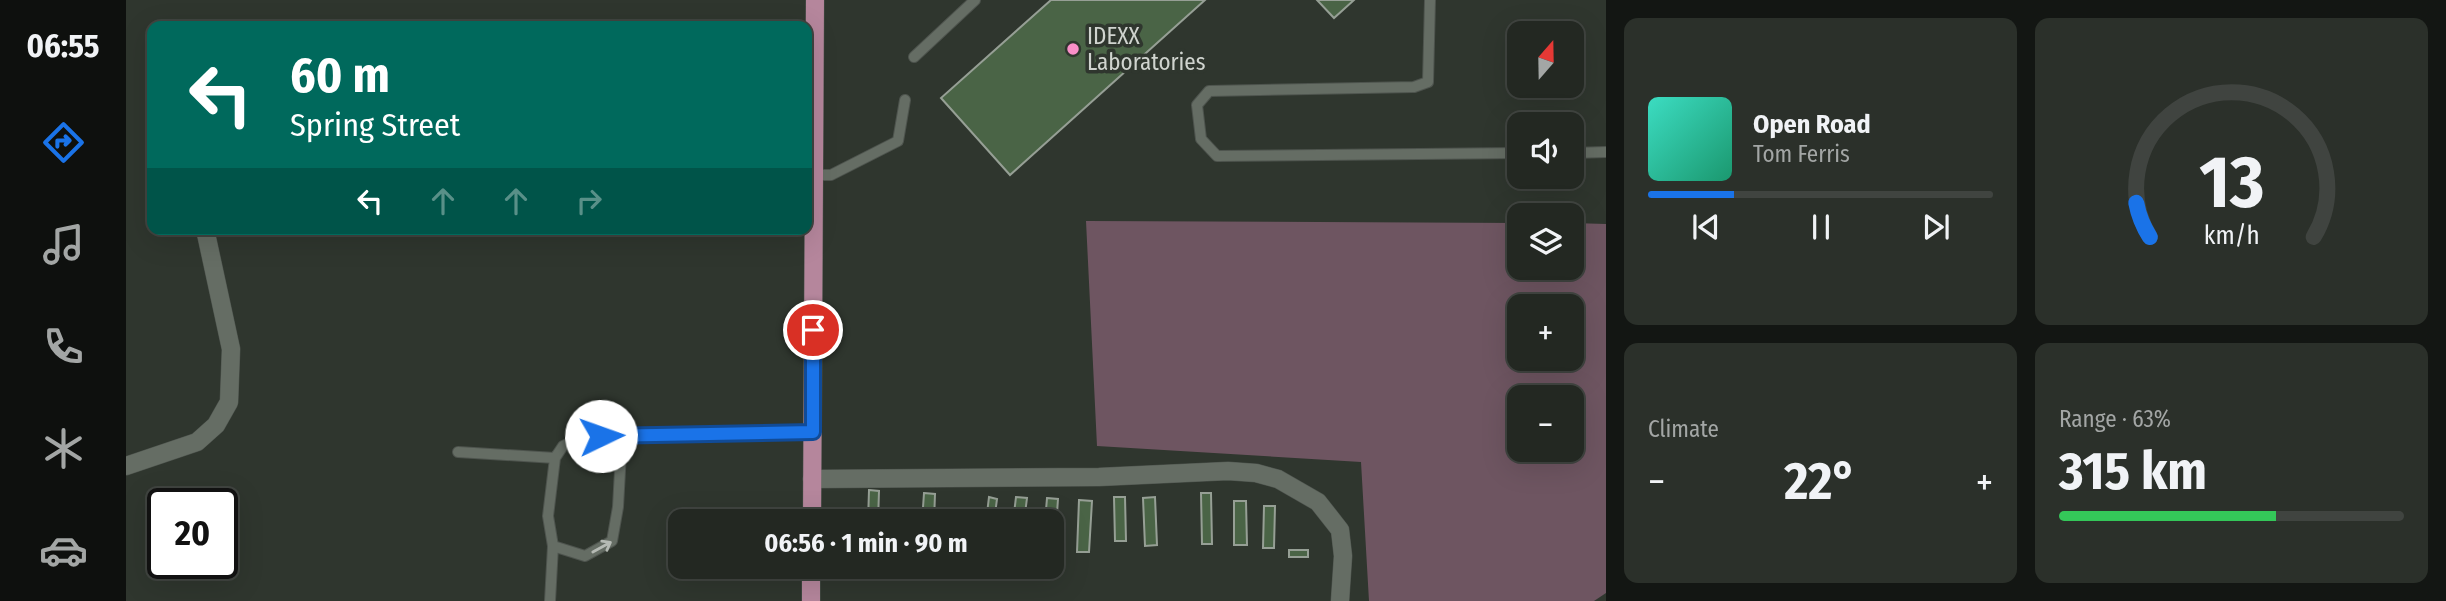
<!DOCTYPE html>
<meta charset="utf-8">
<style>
:root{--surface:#232822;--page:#2b302a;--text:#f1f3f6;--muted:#a3a6a5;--line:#404440;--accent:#1a73e8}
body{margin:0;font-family:"Fira Sans Condensed",sans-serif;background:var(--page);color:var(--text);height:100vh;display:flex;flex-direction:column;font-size:26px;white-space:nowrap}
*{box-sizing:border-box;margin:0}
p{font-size:23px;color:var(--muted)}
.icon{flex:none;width:38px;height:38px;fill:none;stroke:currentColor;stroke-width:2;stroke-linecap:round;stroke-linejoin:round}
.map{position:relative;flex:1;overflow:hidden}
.drawer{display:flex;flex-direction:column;gap:18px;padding:18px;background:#131613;width:840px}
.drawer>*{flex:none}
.hud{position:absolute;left:21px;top:21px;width:665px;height:214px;border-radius:14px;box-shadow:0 7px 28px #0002,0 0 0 2px var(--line);background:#00695c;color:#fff;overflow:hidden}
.needle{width:46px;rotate:20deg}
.fabs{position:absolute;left:1381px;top:21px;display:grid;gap:14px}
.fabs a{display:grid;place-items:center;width:77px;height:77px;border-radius:14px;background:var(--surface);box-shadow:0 7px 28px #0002,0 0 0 2px var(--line);font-size:35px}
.speed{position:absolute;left:21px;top:488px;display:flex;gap:14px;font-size:35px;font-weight:700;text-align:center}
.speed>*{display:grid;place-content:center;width:91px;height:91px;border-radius:50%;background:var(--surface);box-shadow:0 7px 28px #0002,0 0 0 2px var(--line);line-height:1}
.speed .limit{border:4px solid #111;border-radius:10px;background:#fff;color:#111}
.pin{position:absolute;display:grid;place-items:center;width:60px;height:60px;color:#fff;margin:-30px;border:4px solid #fff;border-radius:50%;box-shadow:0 2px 7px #0007}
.me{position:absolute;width:77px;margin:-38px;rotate:87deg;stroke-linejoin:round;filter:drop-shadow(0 0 5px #0008)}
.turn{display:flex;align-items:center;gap:24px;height:147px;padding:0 28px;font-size:32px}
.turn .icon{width:91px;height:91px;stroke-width:2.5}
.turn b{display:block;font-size:49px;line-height:60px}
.lanes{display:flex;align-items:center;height:66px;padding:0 28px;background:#0003;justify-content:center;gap:35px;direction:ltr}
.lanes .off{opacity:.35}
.big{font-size:52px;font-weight:700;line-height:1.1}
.drawer .widget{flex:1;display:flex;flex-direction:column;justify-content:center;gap:10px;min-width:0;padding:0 24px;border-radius:14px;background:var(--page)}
.drawer .dial{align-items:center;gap:0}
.dial svg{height:182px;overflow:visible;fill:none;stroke:var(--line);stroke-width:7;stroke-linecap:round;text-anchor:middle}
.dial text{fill:var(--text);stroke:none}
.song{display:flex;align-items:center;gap:21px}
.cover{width:84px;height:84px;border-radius:10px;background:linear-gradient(135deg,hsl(170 70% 55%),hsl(160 70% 35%))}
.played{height:7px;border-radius:4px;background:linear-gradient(90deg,var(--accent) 25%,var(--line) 25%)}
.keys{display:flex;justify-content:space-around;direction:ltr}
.heat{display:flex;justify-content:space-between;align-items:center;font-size:38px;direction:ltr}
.charge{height:10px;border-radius:5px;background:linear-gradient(90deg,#34c759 63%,var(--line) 0)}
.drawer .tiles{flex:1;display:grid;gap:18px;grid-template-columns:repeat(2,1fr)}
.trip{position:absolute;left:542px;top:509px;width:396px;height:70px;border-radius:14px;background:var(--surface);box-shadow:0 7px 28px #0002,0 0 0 2px var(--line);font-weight:700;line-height:70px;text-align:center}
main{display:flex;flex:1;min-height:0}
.tabs{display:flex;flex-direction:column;width:126px;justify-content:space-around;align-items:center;background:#0e100e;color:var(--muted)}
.tabs .icon{width:49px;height:49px}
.tabs .current{color:var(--accent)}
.tabs b{font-size:32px;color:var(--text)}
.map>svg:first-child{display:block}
.green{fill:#6e5561;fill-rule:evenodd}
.building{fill:#4a6446;stroke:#969f95;stroke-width:2}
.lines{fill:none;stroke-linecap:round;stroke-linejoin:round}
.service-casing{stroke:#4e544e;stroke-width:12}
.minor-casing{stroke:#4e544e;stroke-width:19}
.primary-casing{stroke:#4e544e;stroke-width:19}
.service{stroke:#656d64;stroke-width:10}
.minor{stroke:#656d64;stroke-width:18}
.primary{stroke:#b5869c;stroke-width:18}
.oneway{stroke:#b5bab4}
.route-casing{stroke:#114b97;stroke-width:18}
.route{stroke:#1a73e8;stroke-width:12}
.poi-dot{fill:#fa8fc8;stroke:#2f362e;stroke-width:2.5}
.labels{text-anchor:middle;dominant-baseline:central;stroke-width:7;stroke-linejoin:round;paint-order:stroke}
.poi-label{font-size:23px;fill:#d0d4cf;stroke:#2f362e;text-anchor:start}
</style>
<main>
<nav class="tabs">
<b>06:55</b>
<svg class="icon current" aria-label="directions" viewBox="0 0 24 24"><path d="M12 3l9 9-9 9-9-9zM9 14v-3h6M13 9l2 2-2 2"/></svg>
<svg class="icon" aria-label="music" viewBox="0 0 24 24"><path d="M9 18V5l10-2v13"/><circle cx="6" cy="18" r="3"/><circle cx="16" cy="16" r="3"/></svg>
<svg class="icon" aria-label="phone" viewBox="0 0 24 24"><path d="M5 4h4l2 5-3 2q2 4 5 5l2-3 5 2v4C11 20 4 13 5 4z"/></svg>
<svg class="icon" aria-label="climate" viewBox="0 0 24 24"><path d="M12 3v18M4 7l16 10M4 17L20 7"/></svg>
<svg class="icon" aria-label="car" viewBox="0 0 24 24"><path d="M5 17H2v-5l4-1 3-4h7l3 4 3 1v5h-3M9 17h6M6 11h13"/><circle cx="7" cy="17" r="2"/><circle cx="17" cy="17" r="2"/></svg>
</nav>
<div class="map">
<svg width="1480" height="601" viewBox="0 0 1480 601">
<rect width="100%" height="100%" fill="#2f362e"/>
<!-- green -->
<path class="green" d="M960 221 1393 223V268H1446V223L1480 224V593L1468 601H1243L1235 462 971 446ZM1393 306H1446V359H1393ZM1393 397H1446V450H1393Z"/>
<!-- building -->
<path class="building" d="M925 0H1079L884 175 815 98Z
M1191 0H1228L1208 18Z
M743 490 753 491 752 522H742Z
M798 493 809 494 808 522H796Z
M1075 493H1085L1086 544H1076Z
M863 497 871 499 868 522H860Z
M890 497 901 498 898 522H887Z
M988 497H999L1000 541H989Z
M1029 497 1031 545 1019 546 1017 498Z
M921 498 932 499 928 556H926V522H919Z
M953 500 966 501 963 552H951Z
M1108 501H1120L1121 545H1108Z
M1138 506H1149L1148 548H1137Z
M1163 550H1182V557H1163Z"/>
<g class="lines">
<defs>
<path id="service" d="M1304 0 1302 82 1288 87 1083 91 1071 105 1075 139 1091 156 1393 153
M788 57 849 0
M1446 153 1480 152
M688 175H705L772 141 779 100
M496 434 492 507 486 541 459 556 427 546 422 516 429 458 437 446 455 437 496 434 687 432
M332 452 429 458
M424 601 427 546"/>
<path id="minor" d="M0 466 71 442 90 425 103 402 105 349 79 229
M686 479 973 477 1102 471 1130 473 1152 479 1192 502 1214 530 1217 556 1214 601"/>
<path id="primary" d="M686 522 689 0
M685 601V567"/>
</defs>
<!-- service casing -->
<use href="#service" class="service-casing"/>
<!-- minor casing -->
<use href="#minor" class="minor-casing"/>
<!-- primary casing -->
<use href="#primary" class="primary-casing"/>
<!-- service -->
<use href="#service" class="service"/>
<!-- minor -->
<use href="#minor" class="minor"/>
<!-- primary -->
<use href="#primary" class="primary"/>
</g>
<!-- one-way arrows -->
<defs><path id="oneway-shaft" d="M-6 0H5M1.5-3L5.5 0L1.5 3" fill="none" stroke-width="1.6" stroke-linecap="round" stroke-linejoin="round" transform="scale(1.75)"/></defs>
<use class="oneway" href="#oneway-shaft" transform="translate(476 547) rotate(-29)"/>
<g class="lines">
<defs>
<path id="route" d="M475 436 687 432V330"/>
</defs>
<!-- route casing -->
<use href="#route" class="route-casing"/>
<!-- route -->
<use href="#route" class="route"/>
</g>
<!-- markers -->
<circle class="poi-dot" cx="947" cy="49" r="7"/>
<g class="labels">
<!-- poi labels -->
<g class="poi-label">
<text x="961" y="36">IDEXX<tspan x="961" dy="26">Laboratories</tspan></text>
</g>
</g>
</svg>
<div class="fabs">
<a><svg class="needle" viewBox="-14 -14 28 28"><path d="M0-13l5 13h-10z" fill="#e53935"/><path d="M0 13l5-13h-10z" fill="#a3a6a5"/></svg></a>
<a><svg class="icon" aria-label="sound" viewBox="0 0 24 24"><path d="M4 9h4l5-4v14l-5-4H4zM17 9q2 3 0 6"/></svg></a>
<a><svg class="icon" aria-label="layers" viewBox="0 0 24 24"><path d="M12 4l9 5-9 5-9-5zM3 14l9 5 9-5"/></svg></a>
<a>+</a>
<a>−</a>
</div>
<div class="speed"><div class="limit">20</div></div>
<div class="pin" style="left:687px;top:330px;background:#d93025"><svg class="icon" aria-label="arrive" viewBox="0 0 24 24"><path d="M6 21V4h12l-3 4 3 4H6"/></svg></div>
<svg class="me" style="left:475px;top:436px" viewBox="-20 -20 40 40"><circle r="19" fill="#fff"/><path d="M0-13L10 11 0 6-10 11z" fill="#1a73e8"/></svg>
<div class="trip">06:56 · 1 min · 90 m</div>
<div class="hud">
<div class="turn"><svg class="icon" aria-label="left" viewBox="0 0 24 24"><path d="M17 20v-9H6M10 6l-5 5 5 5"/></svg><div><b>60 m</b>Spring Street</div></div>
<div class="lanes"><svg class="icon" aria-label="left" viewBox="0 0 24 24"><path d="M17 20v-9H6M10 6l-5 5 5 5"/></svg><svg class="icon off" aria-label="ahead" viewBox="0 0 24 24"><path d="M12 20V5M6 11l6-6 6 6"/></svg><svg class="icon off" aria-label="ahead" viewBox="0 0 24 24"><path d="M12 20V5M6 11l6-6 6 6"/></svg><svg class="icon off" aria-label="right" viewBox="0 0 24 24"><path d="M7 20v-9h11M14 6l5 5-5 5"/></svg></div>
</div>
</div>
<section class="drawer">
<div class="tiles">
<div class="widget">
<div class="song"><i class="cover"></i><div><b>Open Road</b><p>Tom Ferris</p></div></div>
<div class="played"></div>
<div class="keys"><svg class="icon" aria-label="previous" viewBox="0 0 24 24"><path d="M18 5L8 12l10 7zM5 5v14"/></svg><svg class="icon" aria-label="pause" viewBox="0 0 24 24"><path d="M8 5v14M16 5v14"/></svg><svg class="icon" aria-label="next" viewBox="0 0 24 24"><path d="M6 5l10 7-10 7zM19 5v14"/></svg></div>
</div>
<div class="widget dial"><svg viewBox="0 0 100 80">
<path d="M14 69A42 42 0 1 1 86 69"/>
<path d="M14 69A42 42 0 0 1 8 54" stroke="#1a73e8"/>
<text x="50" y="56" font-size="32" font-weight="700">13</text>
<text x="50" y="72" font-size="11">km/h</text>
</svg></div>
<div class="widget"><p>Climate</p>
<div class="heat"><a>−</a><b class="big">22°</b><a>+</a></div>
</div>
<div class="widget"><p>Range · 63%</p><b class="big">315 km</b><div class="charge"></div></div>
</div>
</section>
</main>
